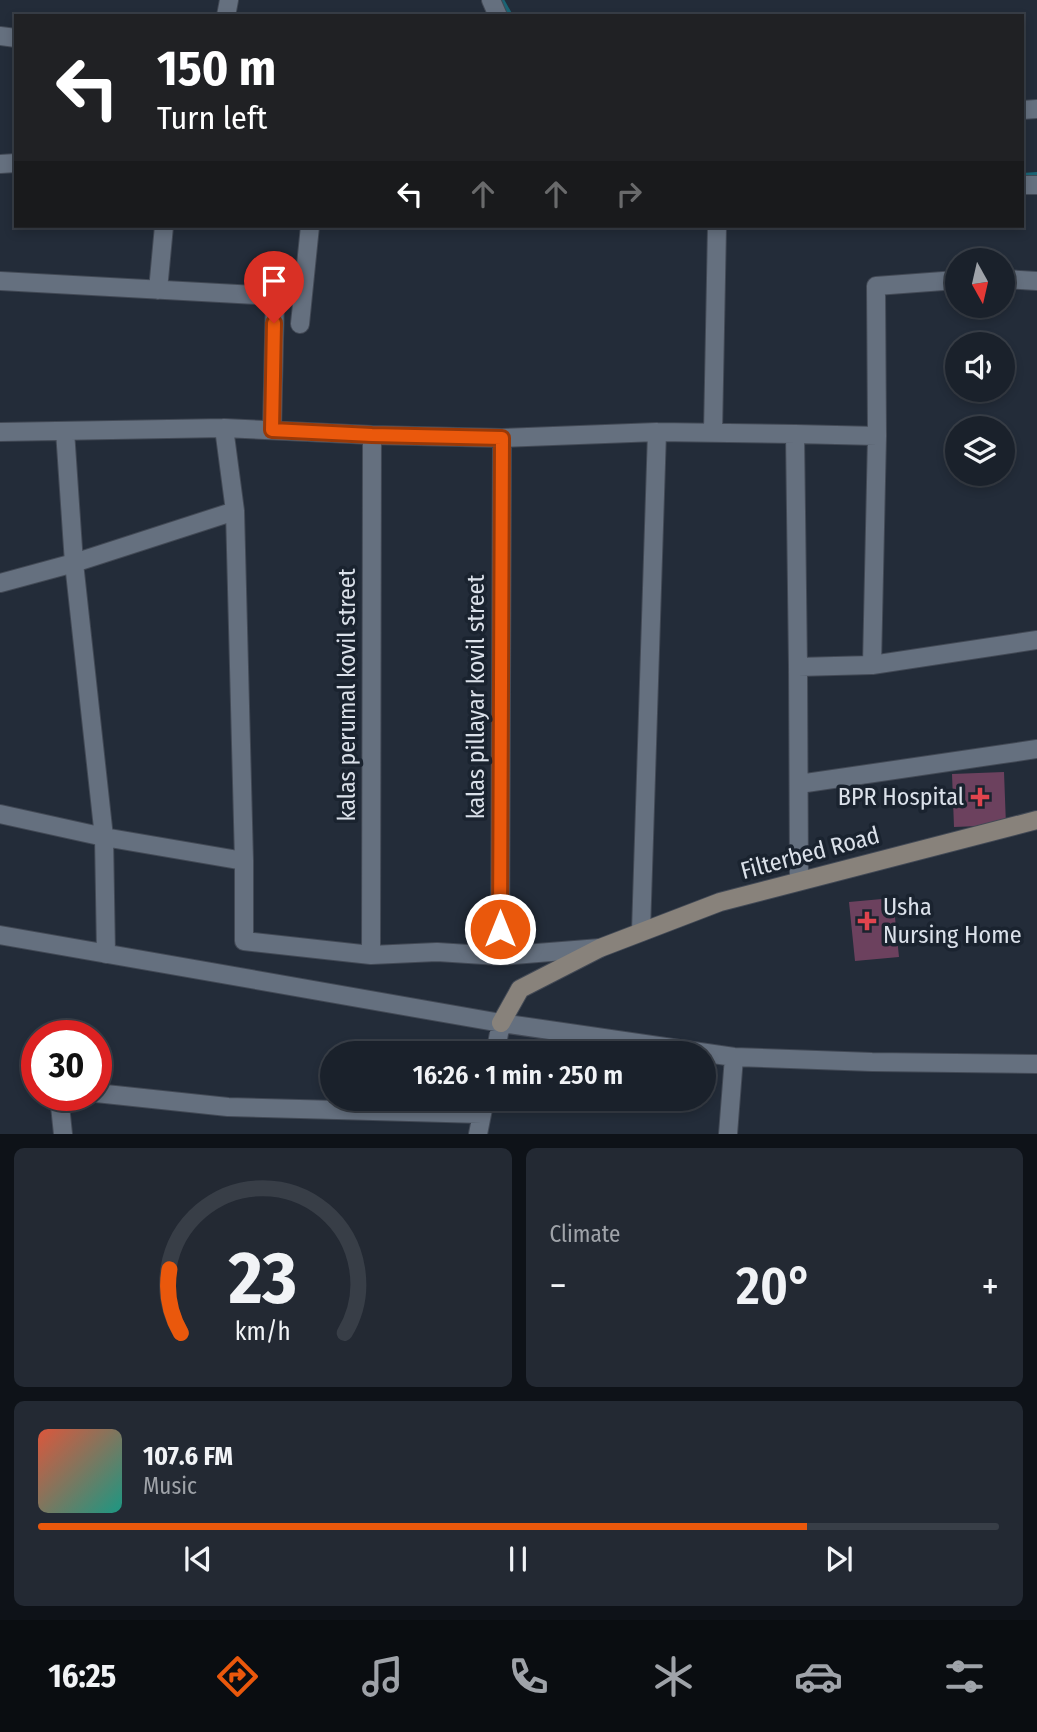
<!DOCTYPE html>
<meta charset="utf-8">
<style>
:root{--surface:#1a212b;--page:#232933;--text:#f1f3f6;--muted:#9fa3a9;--line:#383e47;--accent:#ea580c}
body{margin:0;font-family:"Fira Sans Condensed",sans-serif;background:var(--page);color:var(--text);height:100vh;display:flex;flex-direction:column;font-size:26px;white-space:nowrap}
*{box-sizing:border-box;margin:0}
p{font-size:23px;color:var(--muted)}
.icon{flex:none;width:38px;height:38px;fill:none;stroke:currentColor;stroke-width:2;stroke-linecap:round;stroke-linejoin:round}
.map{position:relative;height:1134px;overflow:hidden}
.side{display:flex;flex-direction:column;gap:14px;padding:14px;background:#0e1218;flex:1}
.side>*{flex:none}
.hud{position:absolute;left:14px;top:14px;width:1010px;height:214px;border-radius:0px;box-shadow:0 4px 10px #0003,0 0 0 2px var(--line);background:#202124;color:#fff;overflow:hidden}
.needle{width:46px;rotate:172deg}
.fabs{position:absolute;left:945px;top:248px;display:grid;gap:14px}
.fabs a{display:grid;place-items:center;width:70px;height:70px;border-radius:50%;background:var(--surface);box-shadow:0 4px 10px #0003,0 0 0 2px var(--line);font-size:35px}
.speed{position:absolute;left:21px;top:1020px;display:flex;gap:14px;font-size:35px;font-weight:700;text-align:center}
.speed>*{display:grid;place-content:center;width:91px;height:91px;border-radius:50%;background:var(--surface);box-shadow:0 4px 10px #0003,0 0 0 2px var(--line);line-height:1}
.speed .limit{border:10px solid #d22;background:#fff;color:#111}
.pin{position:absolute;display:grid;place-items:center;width:60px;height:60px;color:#fff;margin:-72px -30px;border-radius:50% 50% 50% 0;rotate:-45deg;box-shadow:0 0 7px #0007}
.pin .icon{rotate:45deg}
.me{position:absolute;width:77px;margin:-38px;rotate:0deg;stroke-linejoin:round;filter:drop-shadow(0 0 5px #0008)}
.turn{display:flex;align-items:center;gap:24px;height:147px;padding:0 28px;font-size:32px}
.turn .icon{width:91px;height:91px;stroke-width:2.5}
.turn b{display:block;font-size:49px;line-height:60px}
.lanes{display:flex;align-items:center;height:66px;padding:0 28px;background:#0003;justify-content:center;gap:35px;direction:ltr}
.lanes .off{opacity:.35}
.big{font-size:52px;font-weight:600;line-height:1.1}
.side .tile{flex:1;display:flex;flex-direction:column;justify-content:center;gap:10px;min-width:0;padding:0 24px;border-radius:10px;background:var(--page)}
.side .dial{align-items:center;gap:0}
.dial svg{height:182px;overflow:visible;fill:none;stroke:var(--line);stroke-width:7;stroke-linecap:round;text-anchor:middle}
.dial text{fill:var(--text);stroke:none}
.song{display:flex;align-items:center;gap:21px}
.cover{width:84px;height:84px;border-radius:10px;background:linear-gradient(135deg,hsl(10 70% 55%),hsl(170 70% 35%))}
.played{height:7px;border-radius:4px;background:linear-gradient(90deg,var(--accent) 80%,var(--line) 80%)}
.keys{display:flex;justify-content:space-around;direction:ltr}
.heat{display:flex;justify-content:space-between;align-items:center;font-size:38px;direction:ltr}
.side .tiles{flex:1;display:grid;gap:14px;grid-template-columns:1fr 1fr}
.tile:last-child{grid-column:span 2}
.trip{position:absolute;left:320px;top:1041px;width:396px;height:70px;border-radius:35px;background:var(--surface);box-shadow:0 4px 10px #0003,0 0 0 2px var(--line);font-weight:600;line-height:70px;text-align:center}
.tabs{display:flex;height:112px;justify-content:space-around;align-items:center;background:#0a0d11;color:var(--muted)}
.tabs .icon{width:49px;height:49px}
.tabs .on{color:var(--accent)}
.tabs b{font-size:32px;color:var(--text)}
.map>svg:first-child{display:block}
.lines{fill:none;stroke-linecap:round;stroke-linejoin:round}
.stream{stroke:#1b6474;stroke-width:6}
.building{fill:#6c415e}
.street-casing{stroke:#424955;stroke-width:20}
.secondary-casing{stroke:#424955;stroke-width:20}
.street{stroke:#65707f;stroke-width:18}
.secondary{stroke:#88827b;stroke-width:18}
.route-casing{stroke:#983908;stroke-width:18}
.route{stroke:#ea580c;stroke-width:12}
.health-dot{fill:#e0444e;stroke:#1a232f;stroke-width:2.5}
.labels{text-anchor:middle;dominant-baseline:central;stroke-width:7;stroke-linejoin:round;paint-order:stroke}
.street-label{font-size:24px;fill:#dbe1ea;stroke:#1a232f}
.poi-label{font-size:24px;fill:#dbe1ea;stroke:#1a232f;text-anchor:end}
</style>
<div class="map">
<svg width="1037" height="1134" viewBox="0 0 1037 1134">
<rect width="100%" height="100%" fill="#232c39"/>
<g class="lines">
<!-- stream -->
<path class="stream" d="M501 0 510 16
M1022 176 1037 175"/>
</g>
<!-- building -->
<path class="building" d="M1004 772 1006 825 954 827 952 774Z
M893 898 899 957 855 961 849 902Z"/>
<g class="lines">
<defs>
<path id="street" d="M491 0 498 16
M226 16 229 0
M0 36 16 38
M1022 110 1037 109
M0 164 16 163
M1022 185H1037
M1003 279 1037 281
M0 281 275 296 272 430
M158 290 164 226
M300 324 310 226
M224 428 235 511 244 861
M65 431 74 563 104 837 106 954
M0 432 224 428 372 435 502 438 657 432 795 434 877 436
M713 433 717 226
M795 434 798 667 799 881
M0 583 74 563 235 511
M872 665 877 436 876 286 957 280
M798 667 872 665 1037 640
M799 784 1037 749
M0 814 104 837 244 861V941L371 955 437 952 500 956 600 948
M641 932 657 432
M0 935 501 1023 734 1057 872 1062 1037 1064
M371 955 372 435
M500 956 502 438
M495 1054 501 1023
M96 1093 228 1107 482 1114
M59 1096 63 1134
M478 1134 485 1099
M728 1134 734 1057"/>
<path id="secondary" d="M501 1023 520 989 600 948 720 902 1037 820"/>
</defs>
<!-- street casing -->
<use href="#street" class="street-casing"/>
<!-- secondary casing -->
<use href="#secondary" class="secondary-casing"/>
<!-- street -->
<use href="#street" class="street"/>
<!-- secondary -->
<use href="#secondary" class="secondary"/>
</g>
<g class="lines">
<defs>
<path id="route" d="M274 323 272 430 372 435 502 438 500 929"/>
</defs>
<!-- route casing -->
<use href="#route" class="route-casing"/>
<!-- route -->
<use href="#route" class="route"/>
</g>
<!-- markers -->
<g class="health-dot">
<path d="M976.5 786.5h7v7h7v7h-7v7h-7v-7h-7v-7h7z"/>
<path d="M863.5 910.5h7v7h7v7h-7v7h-7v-7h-7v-7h7z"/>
</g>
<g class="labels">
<!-- street labels -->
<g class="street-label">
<text transform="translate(347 695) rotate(-90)">kalas perumal kovil street</text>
<text transform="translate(476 697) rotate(-90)">kalas pillayar kovil street</text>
<text transform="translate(810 853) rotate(-15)">Filterbed Road</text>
</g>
<!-- poi labels -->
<g class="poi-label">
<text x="964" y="797">BPR Hospital</text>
<text x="883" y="907" text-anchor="start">Usha<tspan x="883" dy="28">Nursing Home</tspan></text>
</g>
</g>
</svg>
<div class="fabs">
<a><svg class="needle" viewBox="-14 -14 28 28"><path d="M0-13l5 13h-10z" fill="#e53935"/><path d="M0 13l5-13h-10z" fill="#9fa3a9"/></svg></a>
<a><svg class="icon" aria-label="sound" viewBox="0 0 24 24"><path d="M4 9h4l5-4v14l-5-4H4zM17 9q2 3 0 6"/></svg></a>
<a><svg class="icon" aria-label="layers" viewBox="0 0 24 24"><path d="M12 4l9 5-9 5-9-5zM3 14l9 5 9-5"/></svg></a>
</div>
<div class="speed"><div class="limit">30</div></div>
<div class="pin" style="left:274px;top:323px;background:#d93025"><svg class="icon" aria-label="arrive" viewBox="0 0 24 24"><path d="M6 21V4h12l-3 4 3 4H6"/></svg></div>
<svg class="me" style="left:500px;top:929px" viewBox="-20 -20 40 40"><circle r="17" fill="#ea580c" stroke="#fff" stroke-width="3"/><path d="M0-11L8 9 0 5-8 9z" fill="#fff"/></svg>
<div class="trip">16:26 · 1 min · 250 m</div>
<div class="hud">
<div class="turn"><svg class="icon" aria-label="left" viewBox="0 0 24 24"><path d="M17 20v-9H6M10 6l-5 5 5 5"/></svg><div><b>150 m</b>Turn left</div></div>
<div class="lanes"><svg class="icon" aria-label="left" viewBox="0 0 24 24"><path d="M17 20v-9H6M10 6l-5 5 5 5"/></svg><svg class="icon off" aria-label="ahead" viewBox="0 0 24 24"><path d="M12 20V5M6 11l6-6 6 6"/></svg><svg class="icon off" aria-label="ahead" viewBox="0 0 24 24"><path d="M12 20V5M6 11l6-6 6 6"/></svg><svg class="icon off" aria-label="right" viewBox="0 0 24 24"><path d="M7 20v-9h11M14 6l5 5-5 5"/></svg></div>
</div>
</div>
<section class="side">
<div class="tiles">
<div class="tile dial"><svg viewBox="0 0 100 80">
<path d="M14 69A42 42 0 1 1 86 69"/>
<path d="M14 69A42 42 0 0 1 9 41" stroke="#ea580c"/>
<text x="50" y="56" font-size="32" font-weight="700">23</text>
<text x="50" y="72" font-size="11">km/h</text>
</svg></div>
<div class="tile"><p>Climate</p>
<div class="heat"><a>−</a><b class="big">20°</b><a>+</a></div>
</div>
<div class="tile">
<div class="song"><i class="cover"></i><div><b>107.6 FM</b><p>Music</p></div></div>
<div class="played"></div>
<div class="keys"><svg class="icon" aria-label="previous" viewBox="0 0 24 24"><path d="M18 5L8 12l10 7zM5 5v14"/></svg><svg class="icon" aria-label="pause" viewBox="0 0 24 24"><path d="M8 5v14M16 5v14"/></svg><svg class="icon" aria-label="next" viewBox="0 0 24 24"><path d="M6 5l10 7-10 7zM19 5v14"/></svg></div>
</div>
</div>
</section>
<nav class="tabs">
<b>16:25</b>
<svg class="icon on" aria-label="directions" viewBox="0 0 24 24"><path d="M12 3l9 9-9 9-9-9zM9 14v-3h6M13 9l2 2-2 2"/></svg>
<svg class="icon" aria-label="music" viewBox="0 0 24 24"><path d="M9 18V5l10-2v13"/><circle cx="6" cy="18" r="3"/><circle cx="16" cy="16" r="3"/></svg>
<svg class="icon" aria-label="phone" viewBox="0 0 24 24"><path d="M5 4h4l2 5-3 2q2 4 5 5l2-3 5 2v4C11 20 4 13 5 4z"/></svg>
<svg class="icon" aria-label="climate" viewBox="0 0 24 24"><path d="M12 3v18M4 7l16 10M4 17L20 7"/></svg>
<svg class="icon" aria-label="car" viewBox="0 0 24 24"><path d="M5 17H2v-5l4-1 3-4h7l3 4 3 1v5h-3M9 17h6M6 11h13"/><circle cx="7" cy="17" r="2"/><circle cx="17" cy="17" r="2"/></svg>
<svg class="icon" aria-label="filters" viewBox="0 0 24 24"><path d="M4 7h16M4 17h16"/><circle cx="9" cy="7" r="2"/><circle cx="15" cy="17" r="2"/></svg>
</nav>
